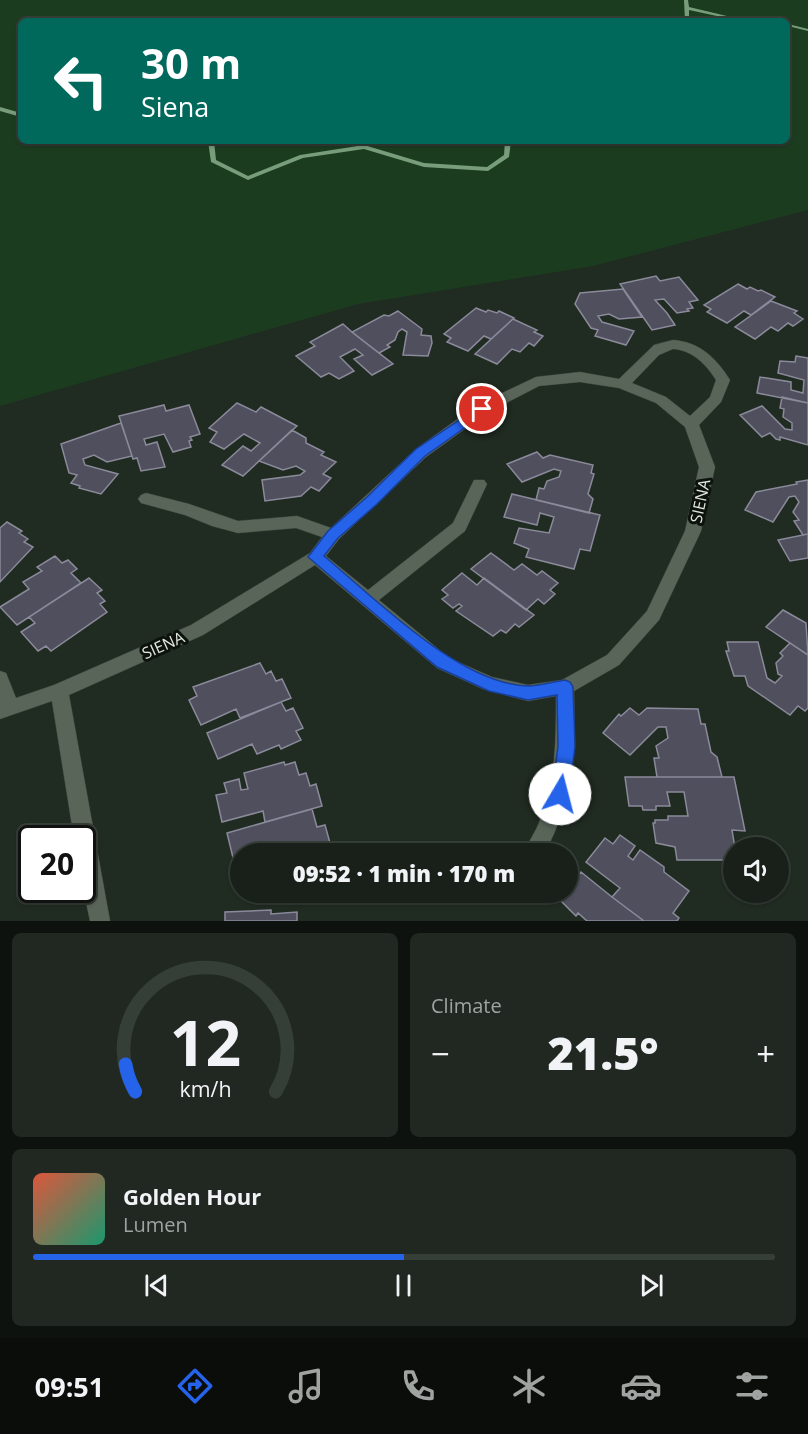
<!DOCTYPE html>
<meta charset="utf-8">
<style>
:root{--surface:#182019;--page:#212822;--text:#f1f3f6;--muted:#9fa3a2;--line:#363e38;--accent:#2563eb}
body{margin:0;font-family:"Open Sans",sans-serif;background:var(--page);color:var(--text);height:100vh;display:flex;flex-direction:column;font-size:22px;white-space:nowrap}
*{box-sizing:border-box;margin:0}
p{font-size:20px;color:var(--muted)}
.icon{flex:none;width:33px;height:33px;fill:none;stroke:currentColor;stroke-width:2;stroke-linecap:round;stroke-linejoin:round}
.map{position:relative;height:921px;overflow:hidden}
.drawer{display:flex;flex-direction:column;gap:12px;padding:12px;background:#0d120e;flex:1}
.drawer>*{flex:none}
.hud{position:absolute;left:18px;top:18px;width:772px;height:126px;border-radius:9px;box-shadow:0 2px 4px #0004,0 0 0 2px var(--line);background:#00695c;color:#fff;overflow:hidden}
.fabs{position:absolute;left:723px;top:837px;display:grid;gap:12px}
.fabs a{display:grid;place-items:center;width:66px;height:66px;border-radius:50%;background:var(--surface);box-shadow:0 2px 4px #0004,0 0 0 2px var(--line);font-size:30px}
.speed{position:absolute;left:18px;top:825px;display:flex;gap:12px;font-size:30px;font-weight:700;text-align:center}
.speed>*{display:grid;place-content:center;width:78px;height:78px;border-radius:50%;background:var(--surface);box-shadow:0 2px 4px #0004,0 0 0 2px var(--line);line-height:1}
.speed .limit{border:3px solid #111;border-radius:9px;background:#fff;color:#111}
.pin{position:absolute;display:grid;place-items:center;width:51px;height:51px;color:#fff;margin:-26px;border:3px solid #fff;border-radius:50%;box-shadow:0 2px 6px #0007}
.me{position:absolute;width:66px;margin:-33px;rotate:8deg;stroke-linejoin:round;filter:drop-shadow(0 0 4px #0008)}
.turn{display:flex;align-items:center;gap:21px;height:126px;padding:0 24px;font-size:27px}
.turn .icon{width:78px;height:78px;stroke-width:2.5}
.turn b{display:block;font-size:42px;line-height:51px}
.big{font-size:45px;font-weight:800;line-height:1.1}
.drawer .tile{flex:1;display:flex;flex-direction:column;justify-content:center;gap:9px;min-width:0;padding:0 21px;border-radius:9px;background:var(--page)}
.drawer .dial{align-items:center;gap:0}
.dial svg{height:156px;overflow:visible;fill:none;stroke:var(--line);stroke-width:7;stroke-linecap:round;text-anchor:middle}
.dial text{fill:var(--text);stroke:none}
.song{display:flex;align-items:center;gap:18px}
.cover{width:72px;height:72px;border-radius:9px;background:linear-gradient(135deg,hsl(10 70% 55%),hsl(160 70% 35%))}
.played{height:6px;border-radius:3px;background:linear-gradient(90deg,var(--accent) 50%,var(--line) 50%)}
.keys{display:flex;justify-content:space-around;direction:ltr}
.heat{display:flex;justify-content:space-between;align-items:center;font-size:33px;direction:ltr}
.drawer .tiles{flex:1;display:grid;gap:12px;grid-template-columns:1fr 1fr}
.tile:last-child{grid-column:span 2}
.trip{position:absolute;left:230px;top:843px;width:348px;height:60px;border-radius:30px;background:var(--surface);box-shadow:0 2px 4px #0004,0 0 0 2px var(--line);font-weight:800;line-height:60px;text-align:center}
.tabs{display:flex;height:96px;justify-content:space-around;align-items:center;background:#0a0d0a;color:var(--muted)}
.tabs .icon{width:42px;height:42px}
.tabs .current{color:var(--accent)}
.tabs b{font-size:27px;color:var(--text)}
.map>svg:first-child{display:block}
.green{fill:#1c3c20;fill-rule:evenodd}
.lines{fill:none;stroke-linecap:round;stroke-linejoin:round}
.stream{fill:#779d7b;fill-rule:evenodd}
.building{fill:#4f4f5e;stroke:#8a8a9a;stroke-width:1.5}
.minor-casing{stroke:#3d463e;stroke-width:1}
.minor{fill:#596559;fill-rule:evenodd}
.route{fill:#2563eb;stroke:#184099;stroke-width:1.5}
.labels{text-anchor:middle;dominant-baseline:central;stroke-width:6;stroke-linejoin:round;paint-order:stroke}
.street-label{font-size:16px;fill:#e1e9e2;stroke:#0d120d}
</style>
<div class="map">
<svg width="808" height="921" viewBox="0 0 808 921">
<rect width="100%" height="100%" fill="#202b21"/>
<!-- green -->
<path class="green" d="M0 0H808V210L593 266 358 304 0 406ZM21 21H788V141H21Z"/>
<g class="lines">
<!-- stream -->
<path class="stream" d="M684 0H688L689 7 731 17 762 20 764 21 731 19 689 10V21H685Z
M788 24 808 29V31L788 26Z
M0 107 21 113V117L0 111Z
M208 141H214L216 160 248 176 300 155 364 145 424 163 487 167 504 155 505 141H511L509 157 488 171 424 167 364 149 303 158 248 180 211 162Z"/>
</g>
<!-- building -->
<path class="building" d="M656 276 660 281 679 277 698 300 689 302 693 308 687 309 689 311 677 313 664 299 655 300 667 313 675 325 652 330 620 284Z
M738 284 747 289 750 287 758 291 761 290 775 297 751 315 744 311 727 323 707 312 711 309 704 305Z
M623 289 642 317 619 319 609 314 598 316 602 322 634 331 626 345 595 336 598 330 591 328 575 304 580 293Z
M771 301 797 311 794 313 803 319 793 326 788 323 778 331 771 327 755 339 735 327Z
M476 308 486 312 488 310 497 313 499 311 514 318 491 339 484 336 468 351 447 342 451 338 444 334Z
M398 311 422 329 421 335 431 336 432 343 428 356 403 355 407 332 402 329 398 332 395 340 387 345 390 347 379 353 352 332 384 315 389 316Z
M513 319 537 330 534 332 543 336 534 346 529 343 520 352 512 349 497 364 475 354Z
M343 324 352 332 393 364 372 375 354 359 363 355 355 349 340 357 354 371 339 379 329 373 321 377 296 356 315 346 310 342Z
M796 356 808 358V403L757 393 760 377 791 382V390L803 393 804 380 778 373 780 361 795 362Z
M782 397 808 403V445L780 437V440L776 439 770 433 762 437 740 415 762 406 785 429 792 430V423L783 417 784 409 780 408Z
M237 403 256 412 261 407 297 426 243 476 222 465 243 446 251 451 260 443 244 434 224 449 210 442 217 432 209 428Z
M164 405 166 411 189 405 200 434 190 437 192 440 189 441 191 447 173 452 164 434 144 439 146 445 157 442 165 467 141 471 137 458 133 459 119 416Z
M121 423 132 456 107 462 94 455 83 459 85 465 118 474 101 494 79 488 80 486 71 483 77 475 69 473 61 444Z
M292 430 306 438V443L324 452 321 455 336 462 323 474 331 478 319 491 311 487 301 496 265 501 262 480 300 475 305 471 296 466 283 470 259 461Z
M537 452 543 458 550 455 593 465 591 473 594 474 588 494 593 499 589 513 536 500 539 488 544 489 547 481 559 477 561 471 554 469 522 482 507 464Z
M808 480V534L803 535 794 521 799 520 793 512 799 502 795 496 789 497 773 522 745 510 756 492 797 484 796 482Z
M512 494 600 515 590 551 580 549 574 569 526 557 529 549 514 543 519 528 549 533 554 517 540 513 537 525 504 517Z
M7 522 22 531 19 533 28 539 24 542 33 547 0 582V528Z
M808 534V558L790 561 778 540Z
M491 553 514 570 522 564 537 575 542 571 558 583 550 590 555 594 544 604 538 599 526 610 471 569Z
M55 556 62 563 68 560 77 569 71 573 81 583 17 625 0 607 29 589 23 582 42 571 37 567Z
M462 573 477 585 484 578 534 615 519 627 515 624 506 633 501 630 493 636 456 611 462 606 459 604 453 608 442 599 448 595 442 590Z
M89 578 102 590 97 593 105 601 100 604 107 612 51 651 46 646 38 651 21 632 35 623 29 617Z
M783 610 806 623 808 655 766 627Z
M727 642H758L767 678 775 683 782 676 778 674 776 663 783 656 780 653 790 643 808 655V708L805 711 798 706 790 715 748 686 745 676H734L726 651H729Z
M260 663 266 674 271 671 276 681 282 679 291 698 240 718 236 709 201 725 189 700 197 696 193 687Z
M281 702 286 711 293 708 303 728 296 731 301 740 281 749 279 745 257 754 252 744 218 759 207 733Z
M630 708 639 715 647 708 698 709 701 724H705L711 752 717 757 722 777H657L654 758H659L656 746 668 738 666 727H658L630 755 603 733 619 714 621 716Z
M284 762 285 765 295 762 299 775 306 773 310 786 316 784 322 806 265 822 263 811 222 822 216 795 227 793 224 783 239 779 241 790 248 789 244 773Z
M625 777H734L745 831 732 830 735 848 734 860H677L675 847 656 843 653 823H655V820H668V816H688L684 792H667L670 806H656V810H643L642 806H629Z
M312 809 317 827 325 825 330 843 323 845 325 854H240V864L235 866 227 833Z
M620 835 635 846 628 856 633 860 640 850 664 867V872L689 891 673 913 679 918 677 921H644L612 897 620 888 586 862 605 838 613 844Z
M581 872 612 897 644 921H587L578 913 576 916 559 899 567 892V889Z
M271 910V914L297 912V921H225V912Z"/>
<g class="lines">
<defs>
<path id="minor" d="M673 340C700 342 716 358 730 380L721 402 699 425 715 467 701 531 659 620 619 665 574 691C575 748 573 802 544 854H523C528 842 536 832 540 820 556 780 556 739 556 696L528 701 483 689 437 668 315 565 203 635 69 695 110 921H90L82 883V838H74L52 701 0 719V671L6 673 16 698 54 685 191 625 310 553 322 537 296 528 238 533 212 526 185 515 141 503 138 499 141 495 146 493 189 504 238 521 297 516 331 528 416 449 477 405 536 377 580 372 619 379 654 345ZM673 349C692 350 706 364 716 380L710 397 690 416 666 397 632 383 659 355ZM580 382 619 388 656 403 685 427 699 467 685 531 647 611 607 655 562 680 528 685 492 677 449 658 379 600 465 531 487 484 484 480H474L453 523 368 590 326 556 339 539 426 457 487 413 539 386Z
M476 892H501L498 899 485 904 478 901Z"/>
</defs>
<!-- minor casing -->
<use href="#minor" class="minor-casing"/>
<!-- minor -->
<use href="#minor" class="minor"/>
</g>
<!-- route -->
<path class="route" d="M482 405 489 409 487 412 425 456 377 504 338 538 324 556C376 599 459 684 528 686 540 686 553 682 565 680L570 682 573 687 575 746 569 794 566 799 560 801 554 799 552 794 558 746 557 695 528 700 489 691 437 667 308 557 328 531 367 497 416 449Z"/>
<g class="labels">
<!-- street labels -->
<g class="street-label">
<text transform="translate(700 501) rotate(-78)">SIENA</text>
<text transform="translate(163 645) rotate(-24)">SIENA</text>
</g>
</g>
</svg>
<div class="fabs">
<a><svg class="icon" aria-label="sound" viewBox="0 0 24 24"><path d="M4 9h4l5-4v14l-5-4H4zM17 9q2 3 0 6"/></svg></a>
</div>
<div class="speed"><div class="limit">20</div></div>
<div class="pin" style="left:482px;top:409px;background:#d93025"><svg class="icon" aria-label="arrive" viewBox="0 0 24 24"><path d="M6 21V4h12l-3 4 3 4H6"/></svg></div>
<svg class="me" style="left:560px;top:794px" viewBox="-20 -20 40 40"><circle r="19" fill="#fff"/><path d="M0-13L10 11 0 6-10 11z" fill="#2563eb"/></svg>
<div class="trip">09:52 · 1 min · 170 m</div>
<div class="hud">
<div class="turn"><svg class="icon" aria-label="left" viewBox="0 0 24 24"><path d="M17 20v-9H6M10 6l-5 5 5 5"/></svg><div><b>30 m</b>Siena</div></div>
</div>
</div>
<section class="drawer">
<div class="tiles">
<div class="tile dial"><svg viewBox="0 0 100 80">
<path d="M14 69A42 42 0 1 1 86 69"/>
<path d="M14 69A42 42 0 0 1 9 55" stroke="#2563eb"/>
<text x="50" y="56" font-size="32" font-weight="700">12</text>
<text x="50" y="72" font-size="11">km/h</text>
</svg></div>
<div class="tile"><p>Climate</p>
<div class="heat"><a>−</a><b class="big">21.5°</b><a>+</a></div>
</div>
<div class="tile">
<div class="song"><i class="cover"></i><div><b>Golden Hour</b><p>Lumen</p></div></div>
<div class="played"></div>
<div class="keys"><svg class="icon" aria-label="previous" viewBox="0 0 24 24"><path d="M18 5L8 12l10 7zM5 5v14"/></svg><svg class="icon" aria-label="pause" viewBox="0 0 24 24"><path d="M8 5v14M16 5v14"/></svg><svg class="icon" aria-label="next" viewBox="0 0 24 24"><path d="M6 5l10 7-10 7zM19 5v14"/></svg></div>
</div>
</div>
</section>
<nav class="tabs">
<b>09:51</b>
<svg class="icon current" aria-label="directions" viewBox="0 0 24 24"><path d="M12 3l9 9-9 9-9-9zM9 14v-3h6M13 9l2 2-2 2"/></svg>
<svg class="icon" aria-label="music" viewBox="0 0 24 24"><path d="M9 18V5l10-2v13"/><circle cx="6" cy="18" r="3"/><circle cx="16" cy="16" r="3"/></svg>
<svg class="icon" aria-label="phone" viewBox="0 0 24 24"><path d="M5 4h4l2 5-3 2q2 4 5 5l2-3 5 2v4C11 20 4 13 5 4z"/></svg>
<svg class="icon" aria-label="climate" viewBox="0 0 24 24"><path d="M12 3v18M4 7l16 10M4 17L20 7"/></svg>
<svg class="icon" aria-label="car" viewBox="0 0 24 24"><path d="M5 17H2v-5l4-1 3-4h7l3 4 3 1v5h-3M9 17h6M6 11h13"/><circle cx="7" cy="17" r="2"/><circle cx="17" cy="17" r="2"/></svg>
<svg class="icon" aria-label="filters" viewBox="0 0 24 24"><path d="M4 7h16M4 17h16"/><circle cx="9" cy="7" r="2"/><circle cx="15" cy="17" r="2"/></svg>
</nav>
